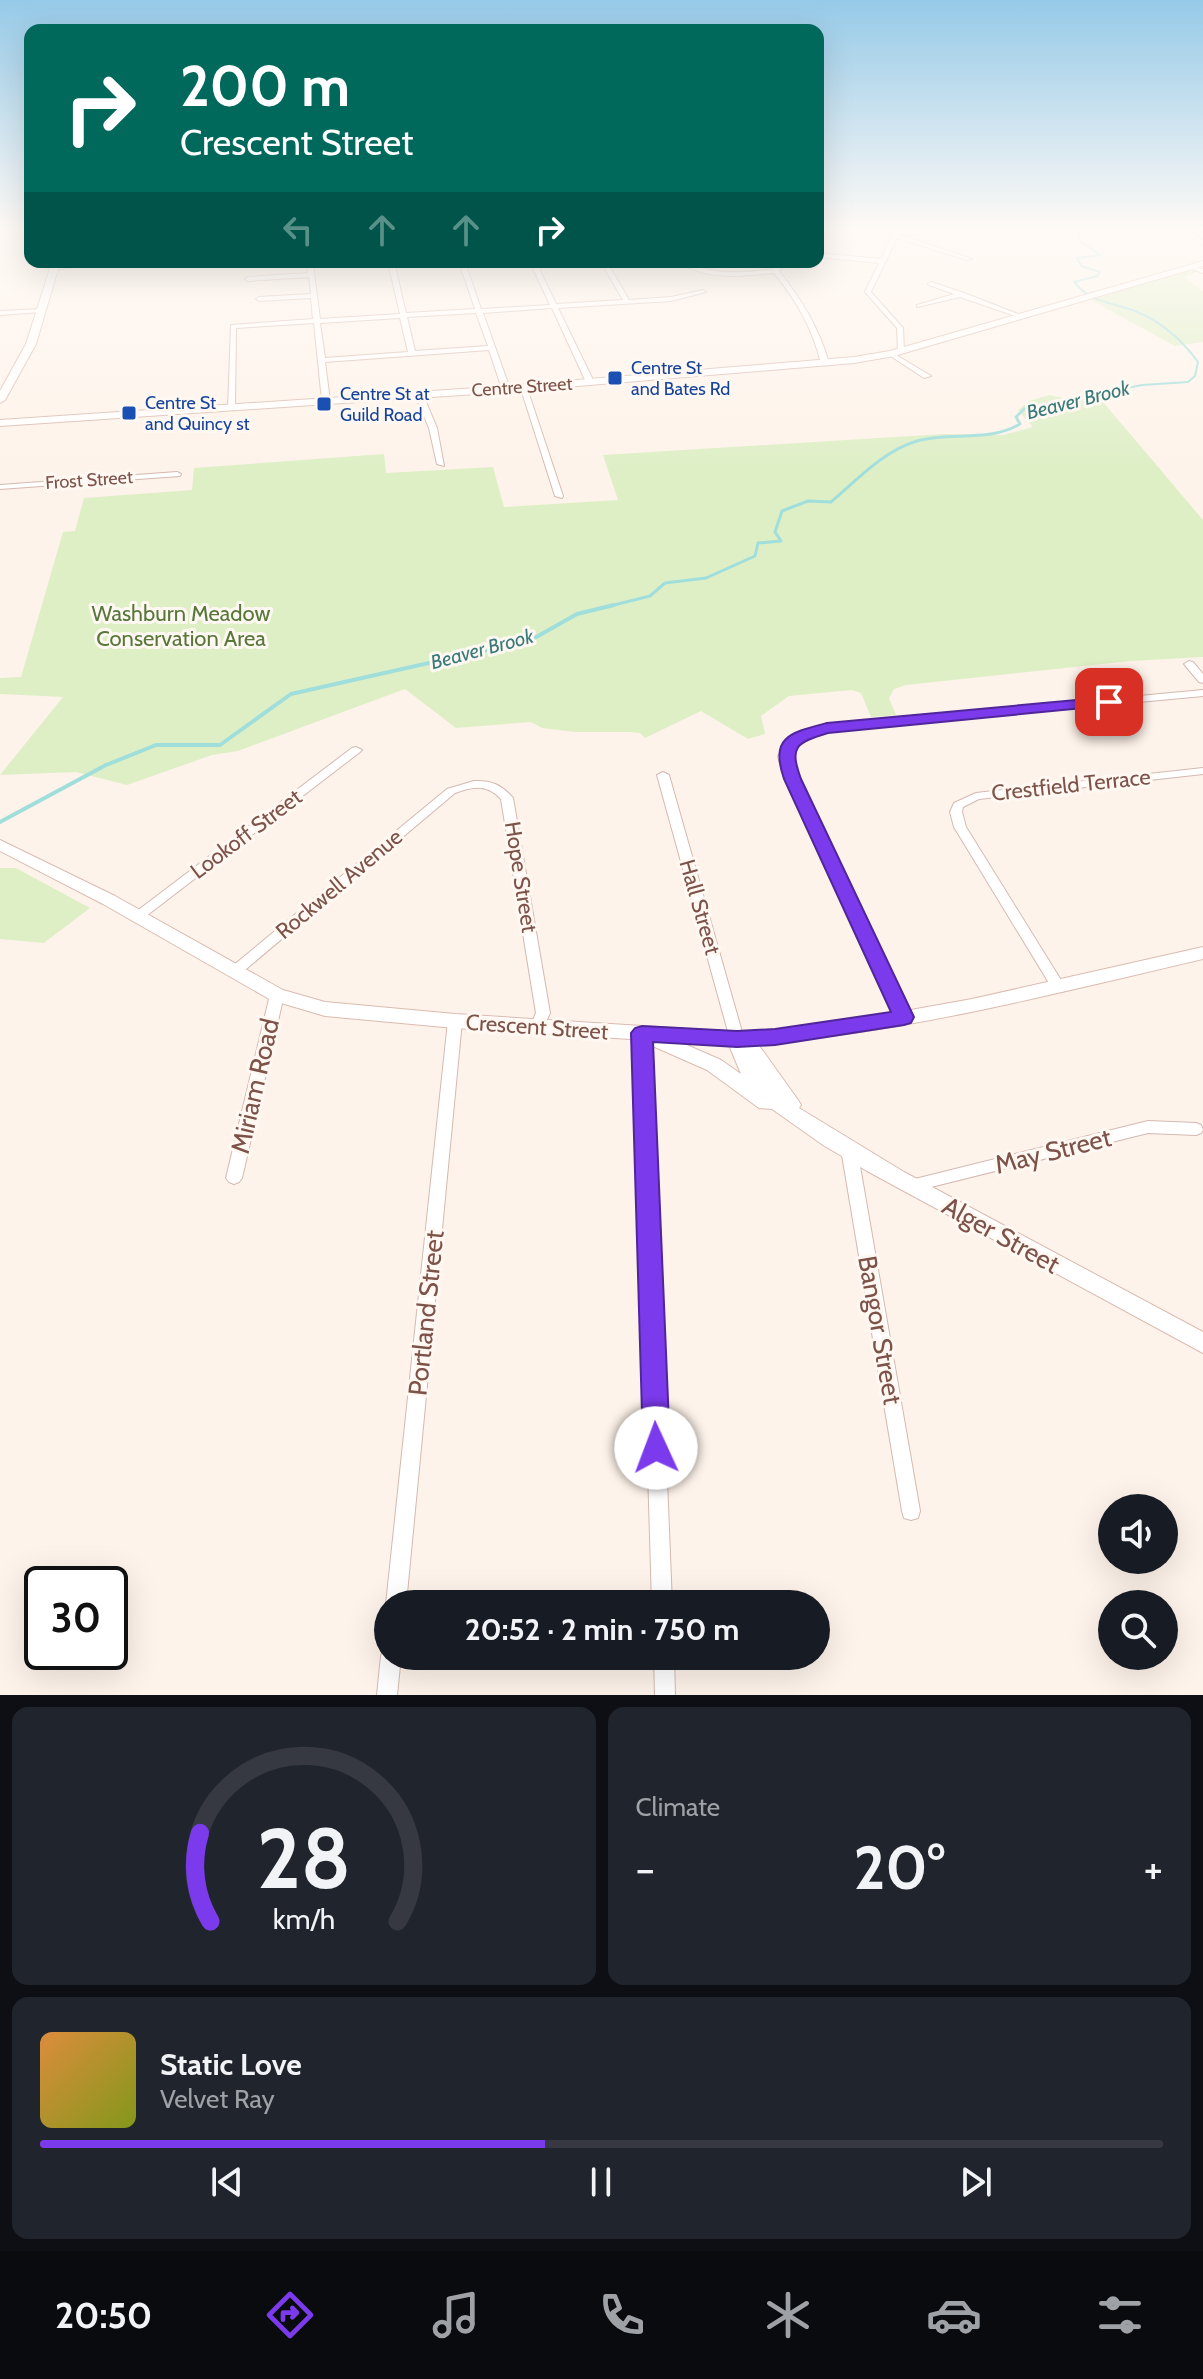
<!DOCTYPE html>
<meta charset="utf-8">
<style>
:root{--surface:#171b24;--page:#20242c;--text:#f1f3f6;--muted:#9ea1a6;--line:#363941;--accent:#7c3aed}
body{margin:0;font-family:Cabin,sans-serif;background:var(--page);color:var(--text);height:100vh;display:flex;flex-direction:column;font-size:30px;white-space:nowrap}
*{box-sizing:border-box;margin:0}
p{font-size:26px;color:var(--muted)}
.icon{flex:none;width:44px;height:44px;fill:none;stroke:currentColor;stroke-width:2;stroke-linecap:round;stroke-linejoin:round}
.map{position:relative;height:1695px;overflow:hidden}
.details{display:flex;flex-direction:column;gap:12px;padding:12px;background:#0d0f14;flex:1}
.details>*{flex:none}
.guide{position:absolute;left:24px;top:24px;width:800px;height:244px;border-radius:16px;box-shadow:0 8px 32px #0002;background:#00695c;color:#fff;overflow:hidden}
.buttons{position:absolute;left:1098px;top:1494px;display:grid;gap:16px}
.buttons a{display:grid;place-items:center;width:80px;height:80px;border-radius:50%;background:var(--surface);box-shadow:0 8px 32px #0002;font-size:40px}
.speed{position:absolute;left:24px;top:1566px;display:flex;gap:16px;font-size:40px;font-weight:700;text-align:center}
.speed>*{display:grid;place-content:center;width:104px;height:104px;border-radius:50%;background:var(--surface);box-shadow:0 8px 32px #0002;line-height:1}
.speed .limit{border:4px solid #111;border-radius:12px;background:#fff;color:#111}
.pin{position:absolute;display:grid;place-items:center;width:68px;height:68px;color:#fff;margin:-34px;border-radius:16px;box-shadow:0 4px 12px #0006}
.me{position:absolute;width:88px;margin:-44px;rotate:358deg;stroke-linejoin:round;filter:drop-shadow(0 0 6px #0008)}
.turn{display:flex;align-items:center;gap:28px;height:168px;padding:0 24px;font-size:36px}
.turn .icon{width:104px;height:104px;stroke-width:2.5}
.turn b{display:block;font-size:56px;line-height:68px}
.lanes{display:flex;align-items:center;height:76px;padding:0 24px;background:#0003;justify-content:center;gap:40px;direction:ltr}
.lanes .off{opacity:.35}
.big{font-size:60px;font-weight:800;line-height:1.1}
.details .card{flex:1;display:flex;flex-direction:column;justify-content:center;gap:12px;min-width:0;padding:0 28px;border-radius:16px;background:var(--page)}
.details .dial{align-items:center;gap:0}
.dial svg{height:208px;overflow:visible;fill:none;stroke:var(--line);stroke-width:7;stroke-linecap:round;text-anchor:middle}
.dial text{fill:var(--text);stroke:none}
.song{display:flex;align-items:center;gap:24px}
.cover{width:96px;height:96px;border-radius:12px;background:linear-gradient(135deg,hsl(30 70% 55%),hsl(70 70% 35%))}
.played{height:8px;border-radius:4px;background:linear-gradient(90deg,var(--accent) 45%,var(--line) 45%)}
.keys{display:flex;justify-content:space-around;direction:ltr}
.heat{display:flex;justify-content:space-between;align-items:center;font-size:44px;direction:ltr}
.details .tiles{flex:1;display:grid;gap:12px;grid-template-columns:1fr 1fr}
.card:last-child{grid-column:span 2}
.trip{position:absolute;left:374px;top:1590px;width:456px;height:80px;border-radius:40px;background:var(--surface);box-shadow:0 8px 32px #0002;font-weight:800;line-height:80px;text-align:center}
.dock{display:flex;height:128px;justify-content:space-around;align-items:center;background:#090b0e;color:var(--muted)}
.dock .icon{width:56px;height:56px}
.dock .current{color:var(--accent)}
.dock b{font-size:36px;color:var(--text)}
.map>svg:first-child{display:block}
.green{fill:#deefc6}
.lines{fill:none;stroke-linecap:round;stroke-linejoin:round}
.stream-far2{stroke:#a0dedc;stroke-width:2}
.stream-far1{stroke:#a0dedc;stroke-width:3}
.stream{stroke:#a0dedc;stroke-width:4}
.street-casing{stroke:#d5b9b0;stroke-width:2}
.secondary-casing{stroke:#dbbbaf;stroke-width:2}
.street{fill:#fff;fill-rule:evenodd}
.secondary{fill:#fff;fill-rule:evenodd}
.route{fill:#7c3aed;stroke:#51269a;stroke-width:2}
.transit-dot{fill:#1a4fb4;stroke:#fff8f2;stroke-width:3}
.labels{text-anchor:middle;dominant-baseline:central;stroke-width:6;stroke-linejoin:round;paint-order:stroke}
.far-transit-label{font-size:18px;fill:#164399;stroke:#fff8f2;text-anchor:start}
.far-street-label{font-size:18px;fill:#7d5249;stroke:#fff8f2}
.far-water-label{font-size:20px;font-style:italic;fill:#387b7a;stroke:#fff8f2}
.park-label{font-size:22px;fill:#57773b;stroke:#fff8f2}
.street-label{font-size:22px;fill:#7d5249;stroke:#fff8f2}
.near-street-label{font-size:26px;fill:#7d5249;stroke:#fff8f2}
</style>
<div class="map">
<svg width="1203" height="1695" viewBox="0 0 1203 1695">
<rect width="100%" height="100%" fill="#fef3ea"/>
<!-- green -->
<path class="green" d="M1192 269 1199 271 1184 277 1203 291V342L1175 346 1091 300Z
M1049 395 1069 399 1098 396 1203 520V657L1131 661 906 685 894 689 889 698 896 715 871 717 861 693 852 690 789 696 761 716 765 734 748 739 701 711 645 738 640 733 631 732H574L542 728 531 722 456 728 405 689 238 751 212 755 127 785 76 772 0 775 63 697 0 694V678L21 677 63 532 75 531 84 498 192 490 194 468 384 454 386 473 493 467 504 507 618 500 603 455 943 434 1003 435 1033 427 1018 410 1029 401Z
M0 868H16L90 908 44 943 0 939Z"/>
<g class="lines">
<!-- stream-far2 -->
<path class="stream-far2" d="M1077 231 1080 241 1100 255 1077 258 1081 266 1100 272 1097 276 1074 282C1091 303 1111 302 1135 311 1160 321 1182 340 1198 362L1195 376 1188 382 1142 385 1093 395"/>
<!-- stream-far1 -->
<path class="stream-far1" d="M606 607 650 596 665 583 706 578 755 556 758 543 781 541 775 532 782 511 808 501 831 502C857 480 883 451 917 441 951 431 988 443 1020 424L1016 417 1024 409 1103 393"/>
<!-- stream -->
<path class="stream" d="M0 822 106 765 156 745H220L291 694 531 640 577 614 614 605"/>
<defs>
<path id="street" d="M891 231H937L934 233 897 234 972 259 967 260 897 238 871 292 903 328 904 352 901 354 898 352 897 328 865 292 879 263 818 257V253L881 259 892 236Z
M1181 231H1187L1203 240V245Z
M818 235 827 237 818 239Z
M91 262H110L54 270 51 268Z
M296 262H329L313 265 320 319 400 314 388 262H394L406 313 475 309 459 262H465L481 309 550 305 530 262H536L556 304 623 300 601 262H607L629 300 671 297 703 290 706 292 671 301 558 308 594 382 590 384 586 382 552 308 483 313 510 389 506 391 502 389 489 350 325 362 330 401 326 403 322 401 314 323 236 328 235 407 228 409 231 325 313 319 311 298 259 301 256 299 259 297 311 294 309 277 248 281 245 279 248 277 308 273 307 265 276 267 273 265ZM476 313 488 346 415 351 407 317ZM400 318 408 352 325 358 320 323Z
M679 262C690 262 699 268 710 270 731 274 753 272 774 269L781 262H787L779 271C802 300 819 328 829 363L825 365 821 363C812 328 797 301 774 273 743 276 706 281 679 262Z
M1190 265 1203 269V273L1188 268Z
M931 282 964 293 1026 317 1021 318 960 297 917 307V305L954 294 929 285 928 284Z
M44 309 45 310 42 312 0 315V311Z
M889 353H893L931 376 924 378 889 355Z
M520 386 527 388 563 496 562 498 555 496Z
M416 393 423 395 437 428 444 466 437 464 429 428 415 395Z
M177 472 181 474 180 476 0 489V485Z
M1189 661 1193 662 1203 674V683L1199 682 1184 664Z
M1203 690V696L829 731 797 743 790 756 793 768 911 1017 909 1020H899L781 768 778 756 789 739 827 725Z
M356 747 362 750 360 752 141 920H133L131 917 133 914 352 748Z
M1203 768V774L979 799 963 807 962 812 966 827 1064 985 1062 988H1052L954 827 950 812 954 803 976 793Z
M663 772 669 775 744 1039 742 1043H732L730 1039 657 775Z
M474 781C491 780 502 785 513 798L550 1013 542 1031H532L530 1027 536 1013 501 799C487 784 473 786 455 793L239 975H229L227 972 229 969 447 789Z
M277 990 282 992 284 995 242 1178 239 1182 234 1184 229 1182 226 1178 270 995 272 992Z
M455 1016 460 1017 462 1021 406 1604H388V1609L386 1604 448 1021 450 1017Z
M642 1028 647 1029 649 1033 672 1604H652L635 1033 637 1029Z
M1148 1121 1196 1123 1201 1125 1203 1130 1201 1133 1196 1135 1148 1133 911 1192 906 1190 903 1186 906 1182 911 1180Z
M849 1143 854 1145 857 1149 920 1511 918 1518 911 1520 904 1518 902 1511 841 1149 844 1145Z
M388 1647V1656H401L397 1695H377L381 1656 384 1649Z
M654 1656H674L675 1695H655Z"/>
<path id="secondary" d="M1203 261V266L894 356 854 363 506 392 0 426V420L506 386 854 357 890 351Z
M52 262H60L36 344 5 400 0 403V391L26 344Z
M0 840 115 896 283 990 325 1002 455 1014 737 1032 796 1028 855 1020 972 999 1203 947V959C1056 993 909 1032 758 1044L798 1100 801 1105 799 1108 904 1172 1203 1332V1353L867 1171 823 1145 772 1109 759 1108 707 1070 648 1044 646 1040 455 1028 325 1016 271 1000 103 904 0 851ZM680 1042 729 1045 741 1074 721 1060Z"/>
</defs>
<!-- street casing -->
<use href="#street" class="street-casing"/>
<!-- secondary casing -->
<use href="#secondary" class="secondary-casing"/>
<!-- street -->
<use href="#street" class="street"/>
<!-- secondary -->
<use href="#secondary" class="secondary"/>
</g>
<!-- sky -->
<linearGradient id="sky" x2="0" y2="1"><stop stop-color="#96cae8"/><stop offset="0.49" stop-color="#fffaf6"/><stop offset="1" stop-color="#fffaf6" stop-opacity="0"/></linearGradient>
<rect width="1203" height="468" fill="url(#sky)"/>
<!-- route -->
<path class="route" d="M1109 697 1117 702 1114 705 828 733C796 743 789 746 801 779L914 1017 911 1023 904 1025 775 1045 737 1047 653 1042 670 1448 666 1457 656 1461 647 1457 643 1448 631 1033 635 1028 642 1026 737 1031 775 1029 891 1012 784 779C770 737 789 733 827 723Z"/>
<!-- markers -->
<g class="transit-dot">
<rect x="607" y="370" width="16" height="16" rx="4"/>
<rect x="316" y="396" width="16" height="16" rx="4"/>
<rect x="121" y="405" width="16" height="16" rx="4"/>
</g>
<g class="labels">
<!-- far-transit labels -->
<g class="far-transit-label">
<text x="631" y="368">Centre St<tspan x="631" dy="21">and Bates Rd</tspan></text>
<text x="340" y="394">Centre St at<tspan x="340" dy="21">Guild Road</tspan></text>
<text x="145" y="403">Centre St<tspan x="145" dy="21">and Quincy st</tspan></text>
</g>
<!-- far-street labels -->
<g class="far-street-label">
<text transform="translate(522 387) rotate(-4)">Centre Street</text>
<text transform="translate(89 480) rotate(-4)">Frost Street</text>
</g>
<!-- far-water labels -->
<g class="far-water-label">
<text transform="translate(1078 400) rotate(-14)">Beaver Brook</text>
<text transform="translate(482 649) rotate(-15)">Beaver Brook</text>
</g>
<!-- park labels -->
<g class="park-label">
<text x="181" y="613">Washburn Meadow<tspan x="181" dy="25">Conservation Area</tspan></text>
</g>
<!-- street labels -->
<g class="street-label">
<text transform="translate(1071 785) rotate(-6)">Crestfield Terrace</text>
<text transform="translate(246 834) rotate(-37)">Lookoff Street</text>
<text transform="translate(521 877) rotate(81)">Hope Street</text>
<text transform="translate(339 884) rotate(-40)">Rockwell Avenue</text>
<text transform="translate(700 907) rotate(74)">Hall Street</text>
<text transform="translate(537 1027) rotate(4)">Crescent Street</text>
</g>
<!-- near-street labels -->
<g class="near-street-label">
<text transform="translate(255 1086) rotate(-77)">Miriam Road</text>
<text transform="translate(1053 1151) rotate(-14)">May Street</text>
<text transform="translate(1001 1235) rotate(29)">Alger Street</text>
<text transform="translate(426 1313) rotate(-84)">Portland Street</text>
<text transform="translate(880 1330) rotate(80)">Bangor Street</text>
</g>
</g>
</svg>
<div class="buttons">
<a><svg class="icon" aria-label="sound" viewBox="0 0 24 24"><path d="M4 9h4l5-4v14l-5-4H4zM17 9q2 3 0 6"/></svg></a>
<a><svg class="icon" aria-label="search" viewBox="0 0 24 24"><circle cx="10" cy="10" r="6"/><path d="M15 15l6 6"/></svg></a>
</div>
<div class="speed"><div class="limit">30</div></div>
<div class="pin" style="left:1109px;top:702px;background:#d93025"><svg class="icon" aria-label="arrive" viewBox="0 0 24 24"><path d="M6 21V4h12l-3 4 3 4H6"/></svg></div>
<svg class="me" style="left:656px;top:1448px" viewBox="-20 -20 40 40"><circle r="19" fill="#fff"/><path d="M0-13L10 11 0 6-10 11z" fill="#7c3aed"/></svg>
<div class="trip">20:52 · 2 min · 750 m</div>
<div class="guide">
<div class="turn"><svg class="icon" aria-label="right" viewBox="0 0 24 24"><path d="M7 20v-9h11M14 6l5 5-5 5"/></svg><div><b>200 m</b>Crescent Street</div></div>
<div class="lanes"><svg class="icon off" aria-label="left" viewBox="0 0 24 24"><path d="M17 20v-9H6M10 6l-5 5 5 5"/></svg><svg class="icon off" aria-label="ahead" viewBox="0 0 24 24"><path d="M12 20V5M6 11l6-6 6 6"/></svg><svg class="icon off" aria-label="ahead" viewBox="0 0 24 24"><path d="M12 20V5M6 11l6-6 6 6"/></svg><svg class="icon" aria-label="right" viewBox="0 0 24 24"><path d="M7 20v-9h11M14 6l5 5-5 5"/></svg></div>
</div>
</div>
<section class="details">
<div class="tiles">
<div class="card dial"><svg viewBox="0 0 100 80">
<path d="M14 69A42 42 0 1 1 86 69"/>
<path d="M14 69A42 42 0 0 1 10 35" stroke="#7c3aed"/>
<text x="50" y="56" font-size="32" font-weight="700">28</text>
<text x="50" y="72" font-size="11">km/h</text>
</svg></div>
<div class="card"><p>Climate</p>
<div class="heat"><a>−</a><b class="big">20°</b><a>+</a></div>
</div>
<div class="card">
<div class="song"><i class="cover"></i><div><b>Static Love</b><p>Velvet Ray</p></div></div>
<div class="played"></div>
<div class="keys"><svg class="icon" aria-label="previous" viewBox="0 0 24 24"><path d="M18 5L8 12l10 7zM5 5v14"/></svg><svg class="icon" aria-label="pause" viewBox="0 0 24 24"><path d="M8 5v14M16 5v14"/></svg><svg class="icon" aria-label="next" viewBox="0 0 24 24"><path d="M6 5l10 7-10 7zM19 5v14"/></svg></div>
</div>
</div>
</section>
<nav class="dock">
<b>20:50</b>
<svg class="icon current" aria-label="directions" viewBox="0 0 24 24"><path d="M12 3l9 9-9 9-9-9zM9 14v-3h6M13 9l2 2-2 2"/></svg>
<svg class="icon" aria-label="music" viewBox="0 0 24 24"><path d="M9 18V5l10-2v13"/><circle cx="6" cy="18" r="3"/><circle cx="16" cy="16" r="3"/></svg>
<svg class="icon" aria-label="phone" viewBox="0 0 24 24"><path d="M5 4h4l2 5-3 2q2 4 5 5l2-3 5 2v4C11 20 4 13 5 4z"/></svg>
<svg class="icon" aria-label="climate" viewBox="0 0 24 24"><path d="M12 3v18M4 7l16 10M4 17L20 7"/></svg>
<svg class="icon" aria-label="car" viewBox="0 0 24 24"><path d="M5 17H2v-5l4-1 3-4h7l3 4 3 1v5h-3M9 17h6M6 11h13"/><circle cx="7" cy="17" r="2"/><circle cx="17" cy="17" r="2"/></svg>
<svg class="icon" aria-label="filters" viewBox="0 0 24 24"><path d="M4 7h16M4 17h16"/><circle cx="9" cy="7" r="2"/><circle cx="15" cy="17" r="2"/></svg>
</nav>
